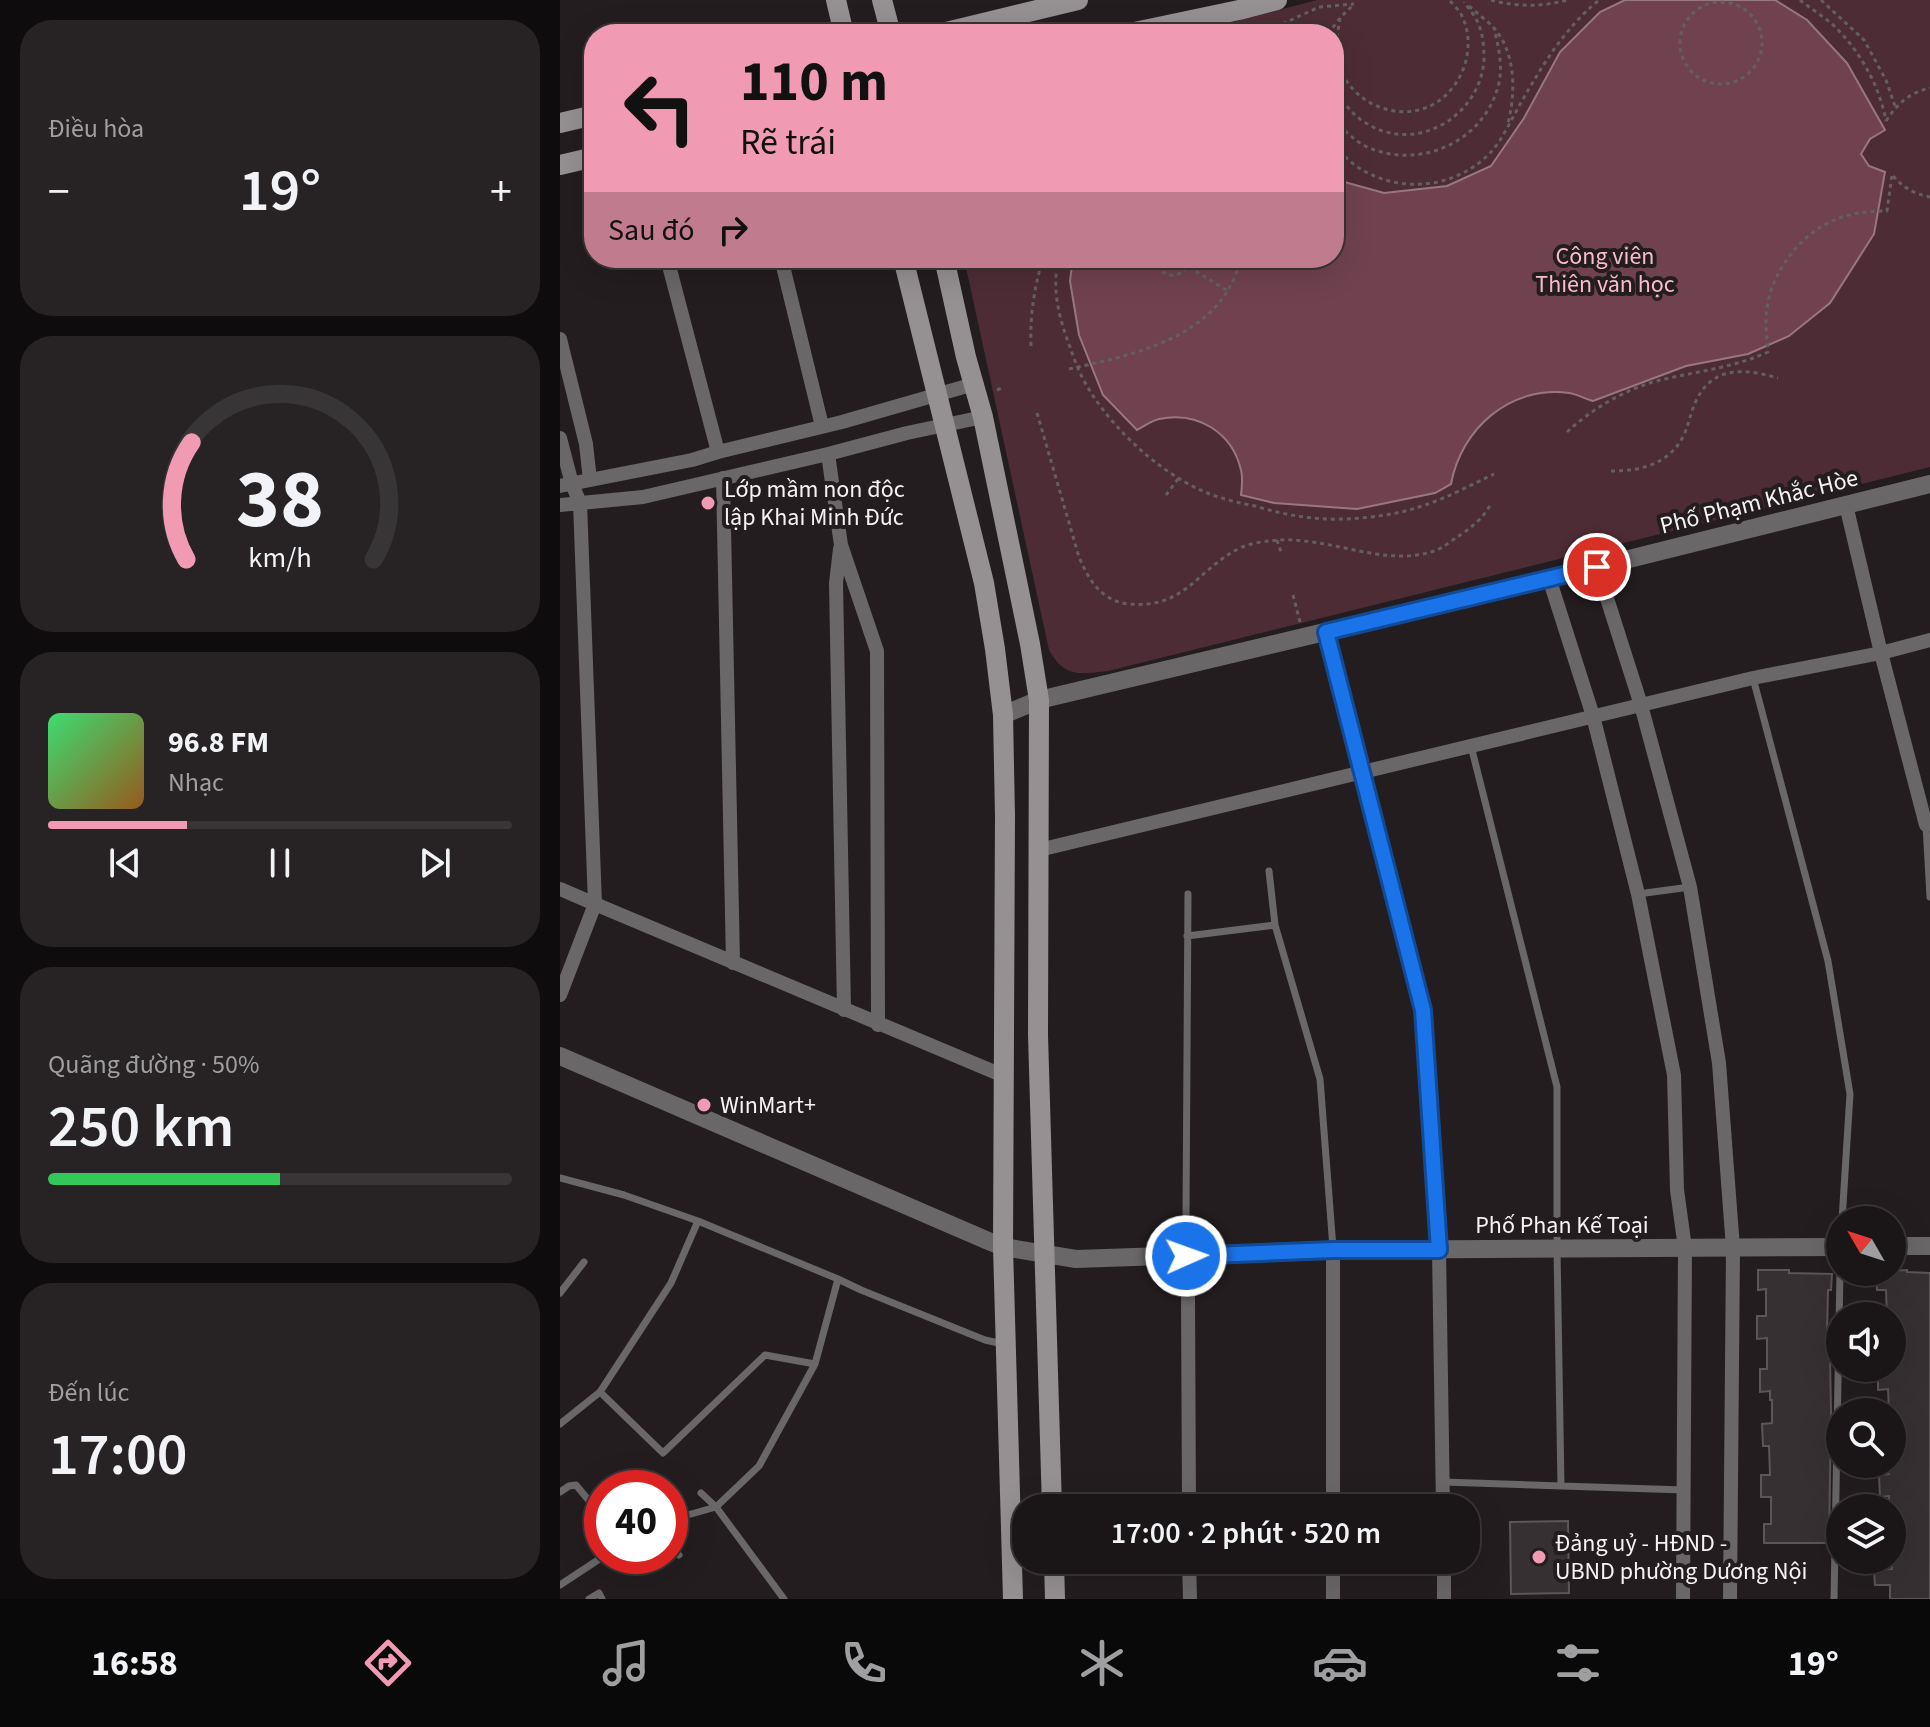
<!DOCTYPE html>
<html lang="vi">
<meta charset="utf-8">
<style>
:root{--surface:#1a1617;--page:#272324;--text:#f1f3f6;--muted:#9f9fa1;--line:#383536;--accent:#f19ab3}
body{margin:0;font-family:"Source Sans 3",sans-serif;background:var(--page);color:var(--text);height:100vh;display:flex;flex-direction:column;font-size:30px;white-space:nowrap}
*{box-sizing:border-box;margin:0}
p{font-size:26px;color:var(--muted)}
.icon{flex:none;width:44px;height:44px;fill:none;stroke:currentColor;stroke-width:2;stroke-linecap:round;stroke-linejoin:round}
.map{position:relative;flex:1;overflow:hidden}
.drawer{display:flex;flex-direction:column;gap:20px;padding:20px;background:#0e0c0d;width:560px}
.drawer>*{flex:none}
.hud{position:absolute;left:24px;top:24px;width:760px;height:244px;border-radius:32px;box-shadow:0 8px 32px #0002,0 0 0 2px var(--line);background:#f19ab3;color:#111;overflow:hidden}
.needle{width:52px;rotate:309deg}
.controls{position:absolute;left:1266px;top:1206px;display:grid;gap:16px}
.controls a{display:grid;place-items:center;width:80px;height:80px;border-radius:50%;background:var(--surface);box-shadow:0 8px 32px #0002,0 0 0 2px var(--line);font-size:40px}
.speed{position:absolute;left:24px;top:1470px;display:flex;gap:16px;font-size:40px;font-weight:700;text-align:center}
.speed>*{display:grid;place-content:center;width:104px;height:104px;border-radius:50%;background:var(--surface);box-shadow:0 8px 32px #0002,0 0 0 2px var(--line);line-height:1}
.speed .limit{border:12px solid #d22;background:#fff;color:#111}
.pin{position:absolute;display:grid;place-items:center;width:68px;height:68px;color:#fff;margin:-34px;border:4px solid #fff;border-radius:50%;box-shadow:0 2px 8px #0007}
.me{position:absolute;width:88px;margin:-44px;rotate:88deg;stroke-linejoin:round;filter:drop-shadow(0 0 6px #0008)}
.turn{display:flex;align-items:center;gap:28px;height:168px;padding:0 24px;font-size:36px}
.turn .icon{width:104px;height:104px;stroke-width:2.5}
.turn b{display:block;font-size:56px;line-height:68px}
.then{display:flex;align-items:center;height:76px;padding:0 24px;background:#0003;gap:16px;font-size:30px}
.big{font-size:60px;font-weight:600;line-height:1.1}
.drawer .widget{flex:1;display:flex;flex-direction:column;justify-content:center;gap:12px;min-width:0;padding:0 28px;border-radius:32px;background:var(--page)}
.drawer .dial{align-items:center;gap:0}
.dial svg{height:208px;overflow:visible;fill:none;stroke:var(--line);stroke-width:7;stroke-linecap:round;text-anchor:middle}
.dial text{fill:var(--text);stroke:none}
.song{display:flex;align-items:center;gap:24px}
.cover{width:96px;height:96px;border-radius:12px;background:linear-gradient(135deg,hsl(140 70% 55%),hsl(30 70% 35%))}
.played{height:8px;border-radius:4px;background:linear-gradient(90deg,var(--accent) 30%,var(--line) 30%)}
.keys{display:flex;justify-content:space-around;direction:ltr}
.heat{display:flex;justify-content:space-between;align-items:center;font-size:44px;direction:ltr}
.charge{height:12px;border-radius:6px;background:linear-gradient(90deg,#34c759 50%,var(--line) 0)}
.trip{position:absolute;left:452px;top:1494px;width:468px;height:80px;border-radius:32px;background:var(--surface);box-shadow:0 8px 32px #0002,0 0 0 2px var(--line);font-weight:600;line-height:80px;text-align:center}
.tabs{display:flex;height:128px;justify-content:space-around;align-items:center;background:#0a0909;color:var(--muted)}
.tabs .icon{width:56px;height:56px}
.tabs .on{color:var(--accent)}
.tabs b{font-size:36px;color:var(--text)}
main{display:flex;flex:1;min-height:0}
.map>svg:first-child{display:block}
.green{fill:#4e2c36}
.water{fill:#704250;stroke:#987781;stroke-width:2}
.building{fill:#363032;stroke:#5d5658;stroke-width:2}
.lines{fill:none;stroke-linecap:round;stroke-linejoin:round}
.path{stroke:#645f60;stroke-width:3;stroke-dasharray:4 4;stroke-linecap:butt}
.service{stroke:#6a6768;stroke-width:7}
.minor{stroke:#6a6768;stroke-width:14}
.tertiary{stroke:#6a6768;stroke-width:18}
.secondary{stroke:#959091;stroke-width:20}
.route-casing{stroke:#114b97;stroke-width:20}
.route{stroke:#1a73e8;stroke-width:14}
.poi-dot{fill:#f19ab3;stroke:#231d1f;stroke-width:3}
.labels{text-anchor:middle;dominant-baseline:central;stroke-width:8;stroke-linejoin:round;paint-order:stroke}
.park-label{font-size:24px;fill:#fbbbcc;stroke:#231d1f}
.poi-label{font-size:24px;fill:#f6f3f4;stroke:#231d1f;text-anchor:start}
.street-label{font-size:24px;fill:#f6f3f4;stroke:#231d1f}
</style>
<main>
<section class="drawer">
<div class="widget"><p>Điều hòa</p>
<div class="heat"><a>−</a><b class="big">19°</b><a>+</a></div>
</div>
<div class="widget dial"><svg viewBox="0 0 100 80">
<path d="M14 69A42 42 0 1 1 86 69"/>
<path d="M14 69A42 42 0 0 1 16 24" stroke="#f19ab3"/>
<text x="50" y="56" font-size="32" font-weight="700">38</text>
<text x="50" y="72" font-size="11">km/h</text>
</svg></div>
<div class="widget">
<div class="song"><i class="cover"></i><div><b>96.8 FM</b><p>Nhạc</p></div></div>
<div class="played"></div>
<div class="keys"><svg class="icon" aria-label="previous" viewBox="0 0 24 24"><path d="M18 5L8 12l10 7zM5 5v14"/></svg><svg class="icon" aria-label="pause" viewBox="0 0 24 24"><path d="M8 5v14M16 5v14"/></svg><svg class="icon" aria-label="next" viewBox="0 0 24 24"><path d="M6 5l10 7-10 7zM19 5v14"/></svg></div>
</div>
<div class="widget"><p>Quãng đường · 50%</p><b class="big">250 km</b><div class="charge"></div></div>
<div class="widget"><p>Đến lúc</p><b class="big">17:00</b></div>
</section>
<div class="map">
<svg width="1370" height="1599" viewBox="0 0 1370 1599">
<rect width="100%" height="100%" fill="#231d1f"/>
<!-- green -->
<path class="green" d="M757 0H1370V467L548 671C519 674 505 678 489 650L404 258H774V34H627Z"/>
<!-- water -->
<path class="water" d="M1065 0H1215L1247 20 1287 63 1325 130 1310 139 1301 154 1309 166 1325 172 1314 234 1270 303 1229 336 1188 354 1126 366 1033 401C1025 399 1017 394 1009 393 950 385 901 429 891 484L875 493 797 509 714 503 681 495C682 487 683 478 681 470 672 432 637 411 599 419 591 421 584 426 577 430L543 395 519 335 510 281 513 258H774V179L824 193 887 186 931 166 964 118 1000 52 1040 12Z"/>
<!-- building -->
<path class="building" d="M1198 1270H1229V1273L1272 1274 1271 1290H1268L1267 1333 1268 1358H1270L1271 1411 1269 1543H1204V1524H1211V1497H1201V1475H1210L1209 1446H1203L1202 1424 1212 1423V1400H1210V1391L1200 1392V1369H1207V1338L1197 1339V1316H1206V1289L1198 1290Z
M1347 1270V1272L1370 1273V1599H1330V1585H1315L1314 1570 1332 1569V1505H1329V1496L1320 1497 1319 1475 1329 1474V1465H1332V1412H1329L1328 1389 1318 1390V1368H1332V1316H1327L1326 1290H1317L1316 1272Z
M1008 1521 1009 1593 951 1594 950 1522Z"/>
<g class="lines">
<!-- path -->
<path class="path" d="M931 0C957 7 982 7 1007 0
M1240 0C1250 8 1261 15 1271 23 1299 49 1319 84 1326 121
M1261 0 1304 40 1326 80 1335 106
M1120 43a41 41 0 1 1 82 0a41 41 0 1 1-82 0Z
M909 6C917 13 926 20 933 27 956 52 956 92 948 123
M780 18C777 36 774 56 782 73 797 105 839 122 872 105 903 89 918 46 901 14 898 9 893 4 889 0
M701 34 759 7 794 4
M768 34 780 18 794 4
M774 86C782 101 791 114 806 123 856 155 921 116 924 59 924 47 923 34 918 23 915 15 908 8 904 2
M774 119C785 131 796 143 812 149 865 169 926 139 939 83 943 64 938 46 934 28
M1326 121C1338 103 1349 93 1370 88
M774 145C781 152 788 160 796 166 837 194 894 190 930 153 943 139 952 118 962 101 983 64 1005 28 1039 0
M774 156 781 166
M1333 176C1344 188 1354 194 1370 197
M499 258C491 288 499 318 510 347 515 362 521 377 530 391 558 436 613 485 665 499 675 502 685 504 695 506 718 513 742 518 766 519 793 520 831 516 856 508 883 500 909 486 934 474
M594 258C600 281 625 281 631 258
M629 267 668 291
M471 346C470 313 474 289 483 258
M509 369C577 354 662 337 681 258
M437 390 444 387
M477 413 519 557C529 580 541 601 569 604 626 609 637 569 680 548 688 544 700 542 709 541 766 533 823 570 877 550 884 547 891 541 897 537 910 529 925 517 931 503
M1007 432C1034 407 1069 387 1105 379 1140 371 1175 367 1208 352 1207 342 1206 331 1206 321 1206 280 1235 238 1272 221 1289 213 1308 211 1327 211L1332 175
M1051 471C1082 471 1109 464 1124 435 1129 423 1131 411 1137 399 1154 365 1187 369 1218 378
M606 495 618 479
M717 540 721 552
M733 595 740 622"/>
<!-- service -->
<path class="service" d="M1193 678 1268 961 1290 1094 1282 1220
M911 746 997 1087V1249L1001 1486
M1366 825 1370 897
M1078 894 1130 887
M715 925 760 1079 773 1248
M627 936 715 925 709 871
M0 1178 64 1195 138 1221 278 1279 255 1364 199 1466 156 1507 110 1520
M278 1279 301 1290 425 1340 443 1344
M0 1293 24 1262
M628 1297 626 1214 628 894
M40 1392 103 1453 205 1355 255 1364
M0 1424 40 1392 111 1283 138 1221
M883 1482 1124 1490
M0 1492 9 1486 16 1485 35 1508 42 1510
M141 1493 156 1507 224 1599
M110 1545 119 1555
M0 1585 44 1556
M29 1599 39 1593 42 1599
M1274 1599 1280 1272"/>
<!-- minor -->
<path class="minor" d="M107 258 158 452
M221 258 262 426
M0 339 26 444 30 480
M0 438 12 484 20 503 35 904 444 1076
M268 454 281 545 317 651 318 1025
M163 478 173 963
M0 486 132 460 158 452 282 422 414 384
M0 505 83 497 268 454 347 433 423 417
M1286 505 1321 653 1366 825 1370 824
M280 549 276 583 284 1010
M1037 567 1081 705 1130 887 1159 1063 1173 1248 1170 1599
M989 578 1033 716 1078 894 1114 1075 1117 1190 1125 1248 1123 1599
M766 632 863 1010 879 1250 883 1508
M479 850 1193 678 1321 653 1370 640
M0 889 35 904 0 995
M773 1250V1508
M628 1297 629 1508
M629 1560 630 1599
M773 1560V1599
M884 1560V1599"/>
<!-- tertiary -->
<path class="tertiary" d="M443 715 479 700 1037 567 1370 484
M0 1056 426 1240 443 1247 516 1259 773 1250 1280 1247
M1332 1246H1370"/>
<!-- secondary -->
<path class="secondary" d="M276 0 284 34
M322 0 331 34
M378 34 518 0
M565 34 679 10 717 0
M0 123 34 115
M0 165 34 157
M343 258 424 583 435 649 443 715 445 816 443 1247 453 1599
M384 258 406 357 423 417 470 644 479 700 478 1035 492 1508
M494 1560 495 1599"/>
</g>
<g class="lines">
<defs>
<path id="route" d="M626 1256 773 1250H879L863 1010 766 632 1037 567"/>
</defs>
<!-- route casing -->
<use href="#route" class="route-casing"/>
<!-- route -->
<use href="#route" class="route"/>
</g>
<!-- markers -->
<g class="poi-dot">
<circle cx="148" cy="503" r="8"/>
<circle cx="144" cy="1105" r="8"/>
<circle cx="979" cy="1557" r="8"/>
</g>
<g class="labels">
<!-- park labels -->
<g class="park-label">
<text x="1045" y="256">Công viên<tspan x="1045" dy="28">Thiên văn học</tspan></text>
</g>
<!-- poi labels -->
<g class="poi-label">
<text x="164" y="489">Lớp mầm non độc<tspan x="164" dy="28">lập Khai Minh Đức</tspan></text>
<text x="160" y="1105">WinMart+</text>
<text x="995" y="1543">Đảng uỷ - HĐND -<tspan x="995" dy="28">UBND phường Dương Nội</tspan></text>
</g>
<!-- street labels -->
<g class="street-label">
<text transform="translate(1199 502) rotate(-14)">Phố Phạm Khắc Hòe</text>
<text x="1002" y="1225">Phố Phan Kế Toại</text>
</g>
</g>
</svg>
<div class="controls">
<a><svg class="needle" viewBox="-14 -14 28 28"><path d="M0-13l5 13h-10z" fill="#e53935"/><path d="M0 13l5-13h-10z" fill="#9f9fa1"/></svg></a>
<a><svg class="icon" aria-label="sound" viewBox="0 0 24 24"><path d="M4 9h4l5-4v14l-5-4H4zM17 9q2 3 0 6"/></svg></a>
<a><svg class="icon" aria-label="search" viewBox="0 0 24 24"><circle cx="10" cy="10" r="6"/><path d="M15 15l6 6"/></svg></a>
<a><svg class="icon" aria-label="layers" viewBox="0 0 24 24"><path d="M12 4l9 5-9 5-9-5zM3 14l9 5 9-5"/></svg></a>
</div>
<div class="speed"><div class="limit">40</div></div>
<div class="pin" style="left:1037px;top:567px;background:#d93025"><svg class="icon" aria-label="arrive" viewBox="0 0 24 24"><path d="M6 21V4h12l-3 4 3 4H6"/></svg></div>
<svg class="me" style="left:626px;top:1256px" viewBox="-20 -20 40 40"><circle r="17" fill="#1a73e8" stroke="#fff" stroke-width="3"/><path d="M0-11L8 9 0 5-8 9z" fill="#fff"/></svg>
<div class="trip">17:00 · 2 phút · 520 m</div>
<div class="hud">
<div class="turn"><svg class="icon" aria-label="left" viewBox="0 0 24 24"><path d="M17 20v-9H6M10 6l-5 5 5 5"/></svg><div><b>110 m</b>Rẽ trái</div></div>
<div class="then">Sau đó<svg class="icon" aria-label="right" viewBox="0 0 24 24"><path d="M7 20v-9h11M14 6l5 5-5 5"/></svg></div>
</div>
</div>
</main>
<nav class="tabs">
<b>16:58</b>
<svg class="icon on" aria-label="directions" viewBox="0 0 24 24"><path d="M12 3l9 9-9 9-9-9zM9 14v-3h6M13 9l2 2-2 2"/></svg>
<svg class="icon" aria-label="music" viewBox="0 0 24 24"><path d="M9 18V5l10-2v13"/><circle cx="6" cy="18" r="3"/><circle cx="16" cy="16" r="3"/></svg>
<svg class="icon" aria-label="phone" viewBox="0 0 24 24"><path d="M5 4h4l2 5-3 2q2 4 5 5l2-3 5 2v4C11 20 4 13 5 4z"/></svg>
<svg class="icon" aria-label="climate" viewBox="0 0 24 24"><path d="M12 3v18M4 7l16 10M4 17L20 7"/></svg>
<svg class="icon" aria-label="car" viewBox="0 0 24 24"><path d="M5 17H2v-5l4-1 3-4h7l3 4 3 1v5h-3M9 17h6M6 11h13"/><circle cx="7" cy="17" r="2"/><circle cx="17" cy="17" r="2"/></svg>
<svg class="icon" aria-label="filters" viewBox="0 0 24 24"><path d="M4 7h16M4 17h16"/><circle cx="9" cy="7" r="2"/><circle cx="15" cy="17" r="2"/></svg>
<b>19°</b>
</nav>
